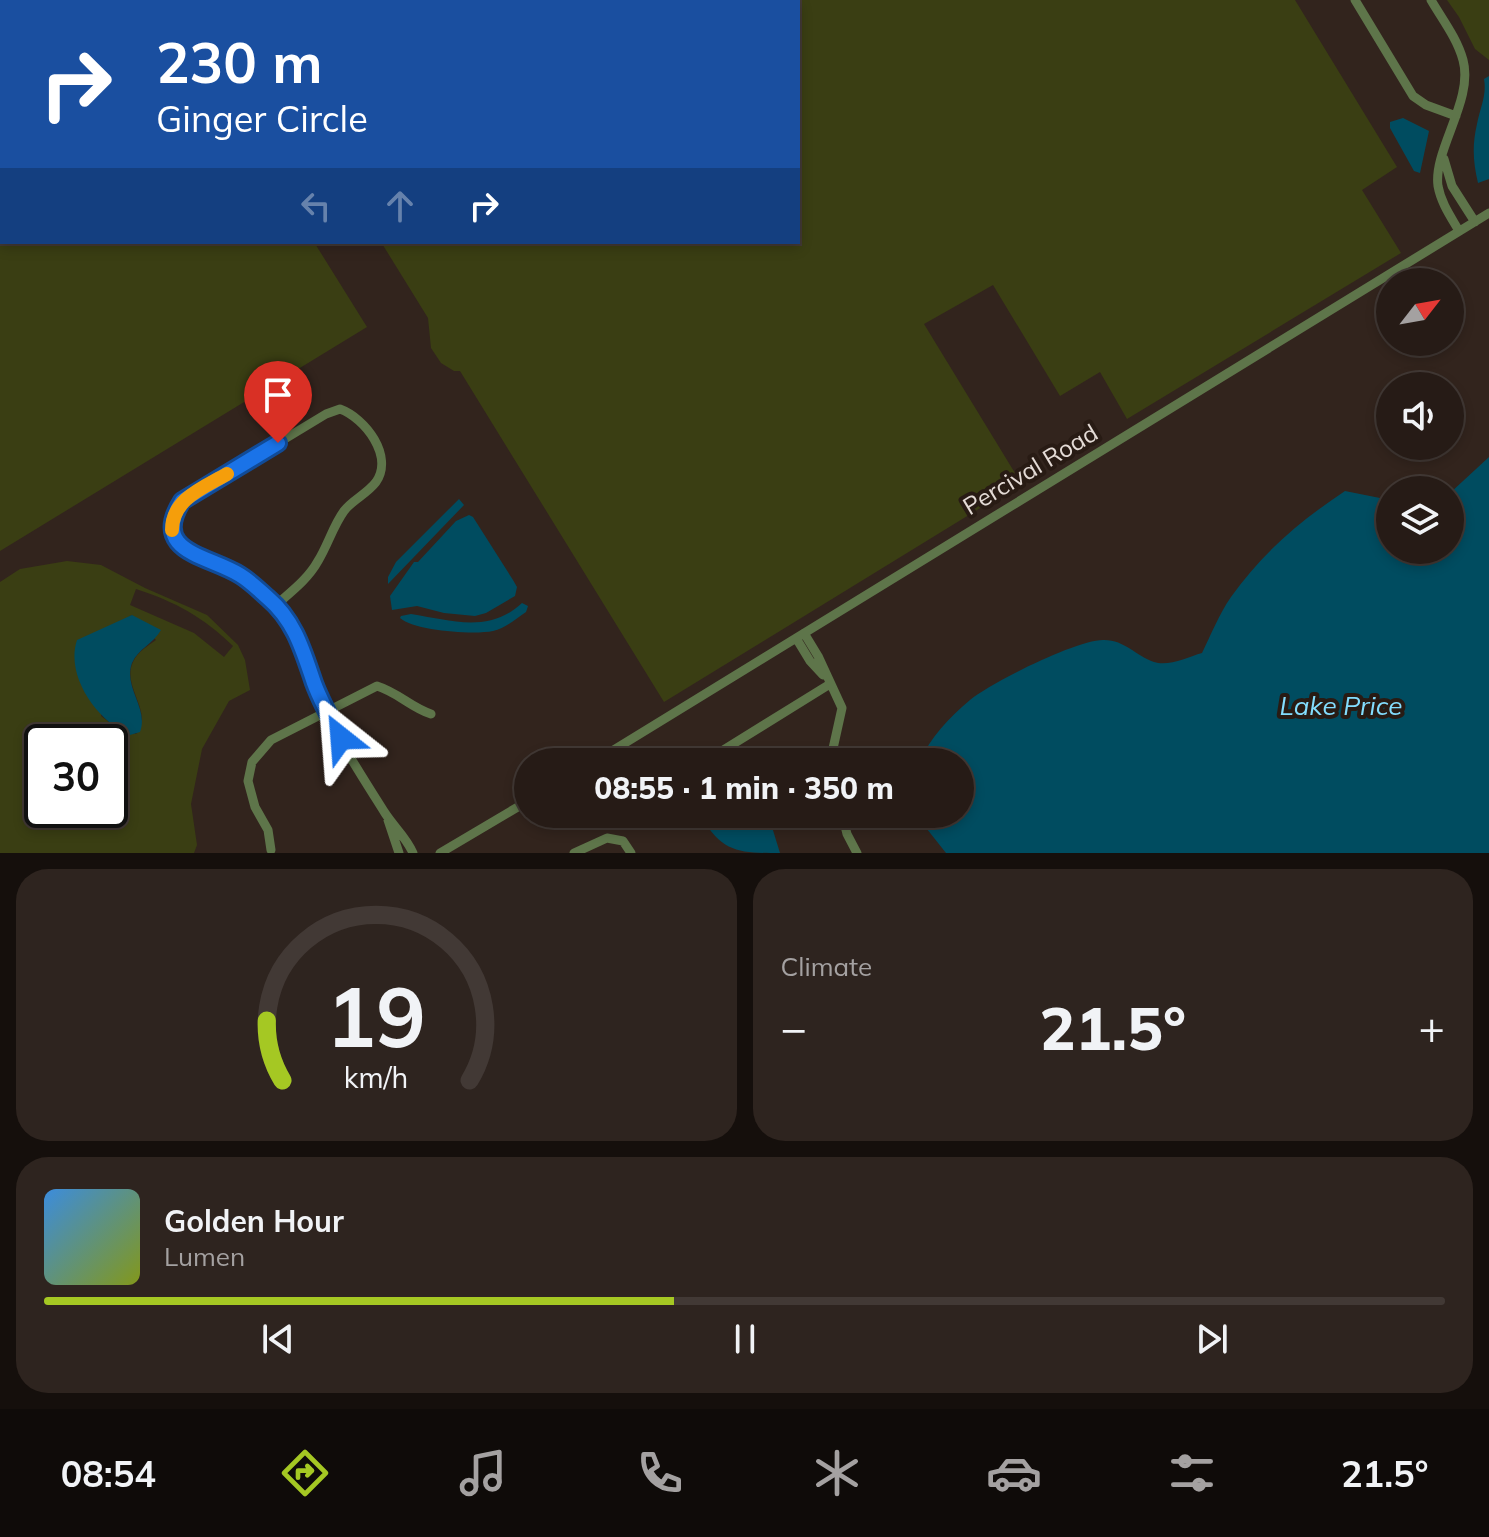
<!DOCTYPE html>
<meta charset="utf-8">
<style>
:root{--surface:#261b16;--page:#2e241f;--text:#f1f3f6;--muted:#a4a1a1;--line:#423935;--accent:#a5c823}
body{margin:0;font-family:Mulish,sans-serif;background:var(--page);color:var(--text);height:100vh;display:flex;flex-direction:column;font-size:30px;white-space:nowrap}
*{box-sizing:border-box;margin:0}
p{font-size:26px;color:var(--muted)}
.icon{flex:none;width:44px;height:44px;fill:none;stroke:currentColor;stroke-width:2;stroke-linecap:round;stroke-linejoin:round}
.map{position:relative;height:853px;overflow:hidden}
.sheet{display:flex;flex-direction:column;gap:16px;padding:16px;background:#150f0c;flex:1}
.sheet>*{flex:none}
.guide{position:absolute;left:0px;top:0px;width:800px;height:244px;box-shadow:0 4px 12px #0003,0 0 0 2px var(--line);background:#1a4fa0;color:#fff;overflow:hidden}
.needle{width:52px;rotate:59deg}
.buttons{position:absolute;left:1376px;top:268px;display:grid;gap:16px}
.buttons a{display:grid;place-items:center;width:88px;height:88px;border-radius:50%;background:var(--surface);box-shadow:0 4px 12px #0003,0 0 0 2px var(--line);font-size:40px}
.speed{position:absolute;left:24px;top:724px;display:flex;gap:16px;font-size:40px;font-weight:700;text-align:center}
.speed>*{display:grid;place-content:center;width:104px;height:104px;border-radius:50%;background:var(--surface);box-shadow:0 4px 12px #0003,0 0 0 2px var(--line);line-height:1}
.speed .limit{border:4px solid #111;border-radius:12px;background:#fff;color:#111}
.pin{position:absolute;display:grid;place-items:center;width:68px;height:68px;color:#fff;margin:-82px -34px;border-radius:50% 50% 50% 0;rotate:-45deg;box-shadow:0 0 8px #0007}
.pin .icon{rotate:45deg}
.me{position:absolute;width:88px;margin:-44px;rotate:332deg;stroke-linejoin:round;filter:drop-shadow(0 0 6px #0008)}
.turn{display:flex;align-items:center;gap:28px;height:168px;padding:0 24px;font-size:36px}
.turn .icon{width:104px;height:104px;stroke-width:2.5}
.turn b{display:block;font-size:56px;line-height:68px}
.lanes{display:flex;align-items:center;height:76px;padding:0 24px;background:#0003;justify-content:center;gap:40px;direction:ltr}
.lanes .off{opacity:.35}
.big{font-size:60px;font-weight:800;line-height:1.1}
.sheet .card{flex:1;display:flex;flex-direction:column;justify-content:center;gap:12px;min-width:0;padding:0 28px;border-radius:32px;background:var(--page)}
.sheet .dial{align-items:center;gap:0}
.dial svg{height:208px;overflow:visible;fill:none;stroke:var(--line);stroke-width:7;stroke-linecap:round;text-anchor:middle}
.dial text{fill:var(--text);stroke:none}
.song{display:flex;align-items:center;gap:24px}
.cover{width:96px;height:96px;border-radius:12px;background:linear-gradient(135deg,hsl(210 70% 55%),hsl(70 70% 35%))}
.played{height:8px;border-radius:4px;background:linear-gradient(90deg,var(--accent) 45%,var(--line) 45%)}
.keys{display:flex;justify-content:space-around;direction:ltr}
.heat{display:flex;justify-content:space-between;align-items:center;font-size:44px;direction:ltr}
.sheet .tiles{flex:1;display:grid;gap:16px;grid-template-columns:1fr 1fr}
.card:last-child{grid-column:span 2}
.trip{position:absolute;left:514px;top:748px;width:460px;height:80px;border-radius:40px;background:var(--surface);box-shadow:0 4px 12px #0003,0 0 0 2px var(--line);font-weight:800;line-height:80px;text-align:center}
.tab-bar{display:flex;height:128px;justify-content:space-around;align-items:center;background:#0f0b09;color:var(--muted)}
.tab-bar .icon{width:56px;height:56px}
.tab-bar .active{color:var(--accent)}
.tab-bar b{font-size:36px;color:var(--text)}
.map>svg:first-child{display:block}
.green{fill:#3a3e13;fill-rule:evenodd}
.water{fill:#004c60}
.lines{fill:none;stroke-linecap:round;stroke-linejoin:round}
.minor{stroke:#5e754a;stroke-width:9}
.route-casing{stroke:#114b97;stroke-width:20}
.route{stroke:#1a73e8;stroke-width:14}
.slow{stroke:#f59e0b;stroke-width:14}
.labels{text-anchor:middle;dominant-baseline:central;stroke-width:8;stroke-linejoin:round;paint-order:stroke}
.street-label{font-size:24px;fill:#e4dbd6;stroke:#281b14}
.water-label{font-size:26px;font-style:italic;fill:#83ddfe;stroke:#281b14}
</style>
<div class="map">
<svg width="1489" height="853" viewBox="0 0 1489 853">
<rect width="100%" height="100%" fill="#32241d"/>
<!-- green -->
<path class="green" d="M0 0 166 2H2V242H314L367 327 0 551Z
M232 0H1295L1397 167 1362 190 1401 253 1127 419 1100 372 1060 396 993 285 924 324 1021 483 664 702 460 371H454L441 363 431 348 428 318 381 242H798V2Z
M1447 0H1489V60L1475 49 1459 17Z
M67 561 101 565 145 588 207 615 238 645 245 660 250 690 229 701 202 749 191 804 197 845 194 853H0V582L20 569ZM136 589C176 602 203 617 233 646L224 657 194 633 130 605ZM132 615 156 640C148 646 137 652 133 662 121 687 155 713 136 734L121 731 101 716 122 621ZM42 742H110V810H42Z"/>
<!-- water -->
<path class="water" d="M1489 76V179L1478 183C1473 162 1472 145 1477 124 1480 108 1487 95 1484 79Z
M1403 118 1429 131 1420 173 1414 171 1390 128V122Z
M1489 457V853H946L923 824 920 814H960V762H920C930 737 949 718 970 700 990 683 1078 639 1104 640 1125 640 1136 656 1154 662 1168 667 1188 657 1202 653 1211 635 1219 614 1231 597 1263 552 1300 521 1345 491L1390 500V550H1450V493Z
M459 499 464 505 388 584V577L396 562Z
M469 515 473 517 513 580 517 587 515 596 486 613 475 616 444 613 417 606 392 610 390 596 414 562H418L456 521Z
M522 603 528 606 526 612C516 619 505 628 493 631 474 635 415 631 400 618L401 616 411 614C450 620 489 634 522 603Z
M132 615 161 630C154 643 138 649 132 663 123 688 149 708 140 732L130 735C97 721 65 676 77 640Z
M703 814H768L780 853C740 853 723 853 702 818Z"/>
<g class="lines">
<!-- minor -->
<path class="minor" d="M1355 0 1413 96 1426 105 1456 116
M1431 0C1442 19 1457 38 1463 60 1474 100 1433 150 1438 186 1441 203 1451 217 1459 231
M1444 159 1452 186 1475 222
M276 605C292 591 308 579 318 561 328 545 333 526 344 511 352 500 367 494 376 482 394 456 365 418 340 409L326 414 182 501C150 552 207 555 240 575 252 582 263 593 273 602 297 625 304 654 314 683 330 729 360 773 385 813 394 827 406 837 413 853
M804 633 818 656 842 708 830 762
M796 638 810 661 823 675
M594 762 1489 213
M704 762 830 684
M842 814 847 834 857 853
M388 820 399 853
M271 850 268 830 255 807 248 781 252 762 271 740 377 686C399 693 410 707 431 714
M440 853 528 801
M574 853 607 838 623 841 631 853"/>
</g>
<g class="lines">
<defs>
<path id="route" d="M278 443 182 501C150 552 207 555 240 575 250 581 259 590 268 598 295 621 303 651 314 683 321 702 331 720 341 738"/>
</defs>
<!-- route casing -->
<use href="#route" class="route-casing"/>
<!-- route -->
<use href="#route" class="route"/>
<!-- slow -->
<path class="slow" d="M172 530C172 499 203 488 227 474"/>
</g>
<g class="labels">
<!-- street labels -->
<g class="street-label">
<text transform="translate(1030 469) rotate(-31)">Percival Road</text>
</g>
<!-- water labels -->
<g class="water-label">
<text x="1341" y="705">Lake Price</text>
</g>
</g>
</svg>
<div class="buttons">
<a><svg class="needle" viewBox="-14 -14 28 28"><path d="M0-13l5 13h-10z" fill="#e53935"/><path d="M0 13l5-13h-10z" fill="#a4a1a1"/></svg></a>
<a><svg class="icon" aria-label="sound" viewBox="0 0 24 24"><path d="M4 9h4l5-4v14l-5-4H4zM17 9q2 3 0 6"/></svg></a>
<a><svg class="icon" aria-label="layers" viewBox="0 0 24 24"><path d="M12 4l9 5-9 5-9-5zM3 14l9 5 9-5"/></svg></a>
</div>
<div class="speed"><div class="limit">30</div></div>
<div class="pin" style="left:278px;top:443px;background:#d93025"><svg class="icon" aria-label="arrive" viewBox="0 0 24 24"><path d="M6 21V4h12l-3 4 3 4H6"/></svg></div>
<svg class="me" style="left:341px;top:738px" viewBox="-20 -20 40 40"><path d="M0-17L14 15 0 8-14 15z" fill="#1a73e8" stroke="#fff" stroke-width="4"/></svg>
<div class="trip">08:55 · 1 min · 350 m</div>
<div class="guide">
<div class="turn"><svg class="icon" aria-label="right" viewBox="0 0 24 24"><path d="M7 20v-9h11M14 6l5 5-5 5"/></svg><div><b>230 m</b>Ginger Circle</div></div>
<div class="lanes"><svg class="icon off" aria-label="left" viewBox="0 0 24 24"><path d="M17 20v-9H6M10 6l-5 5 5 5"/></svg><svg class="icon off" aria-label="ahead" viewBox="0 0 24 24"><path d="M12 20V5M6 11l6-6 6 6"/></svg><svg class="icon" aria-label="right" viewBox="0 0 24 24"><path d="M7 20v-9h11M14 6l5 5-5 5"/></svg></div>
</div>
</div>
<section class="sheet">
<div class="tiles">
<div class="card dial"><svg viewBox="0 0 100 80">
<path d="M14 69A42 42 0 1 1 86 69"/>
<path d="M14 69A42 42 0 0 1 8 46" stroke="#a5c823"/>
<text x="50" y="56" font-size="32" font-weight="700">19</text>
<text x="50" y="72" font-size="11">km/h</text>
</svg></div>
<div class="card"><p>Climate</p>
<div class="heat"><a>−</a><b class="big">21.5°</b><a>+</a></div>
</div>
<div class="card">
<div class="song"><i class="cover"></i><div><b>Golden Hour</b><p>Lumen</p></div></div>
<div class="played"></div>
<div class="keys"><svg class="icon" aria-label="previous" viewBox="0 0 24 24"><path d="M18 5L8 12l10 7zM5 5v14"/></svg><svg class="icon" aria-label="pause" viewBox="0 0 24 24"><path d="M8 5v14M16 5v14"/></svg><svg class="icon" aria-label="next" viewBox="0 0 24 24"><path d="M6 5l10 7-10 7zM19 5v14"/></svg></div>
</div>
</div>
</section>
<nav class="tab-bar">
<b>08:54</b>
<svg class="icon active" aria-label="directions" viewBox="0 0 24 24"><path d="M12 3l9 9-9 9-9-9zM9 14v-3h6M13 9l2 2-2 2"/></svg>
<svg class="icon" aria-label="music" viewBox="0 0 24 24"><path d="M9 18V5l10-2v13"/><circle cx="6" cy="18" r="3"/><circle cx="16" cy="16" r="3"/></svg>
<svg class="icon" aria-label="phone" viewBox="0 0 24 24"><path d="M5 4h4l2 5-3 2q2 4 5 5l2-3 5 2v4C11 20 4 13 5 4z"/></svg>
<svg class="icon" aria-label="climate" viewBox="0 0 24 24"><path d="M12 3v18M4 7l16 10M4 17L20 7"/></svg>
<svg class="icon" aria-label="car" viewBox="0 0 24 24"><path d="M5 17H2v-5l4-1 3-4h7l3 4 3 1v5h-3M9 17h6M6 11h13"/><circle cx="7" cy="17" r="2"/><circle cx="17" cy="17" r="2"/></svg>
<svg class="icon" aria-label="filters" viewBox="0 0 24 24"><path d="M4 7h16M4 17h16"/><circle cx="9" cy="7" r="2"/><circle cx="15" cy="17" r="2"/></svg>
<b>21.5°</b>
</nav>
